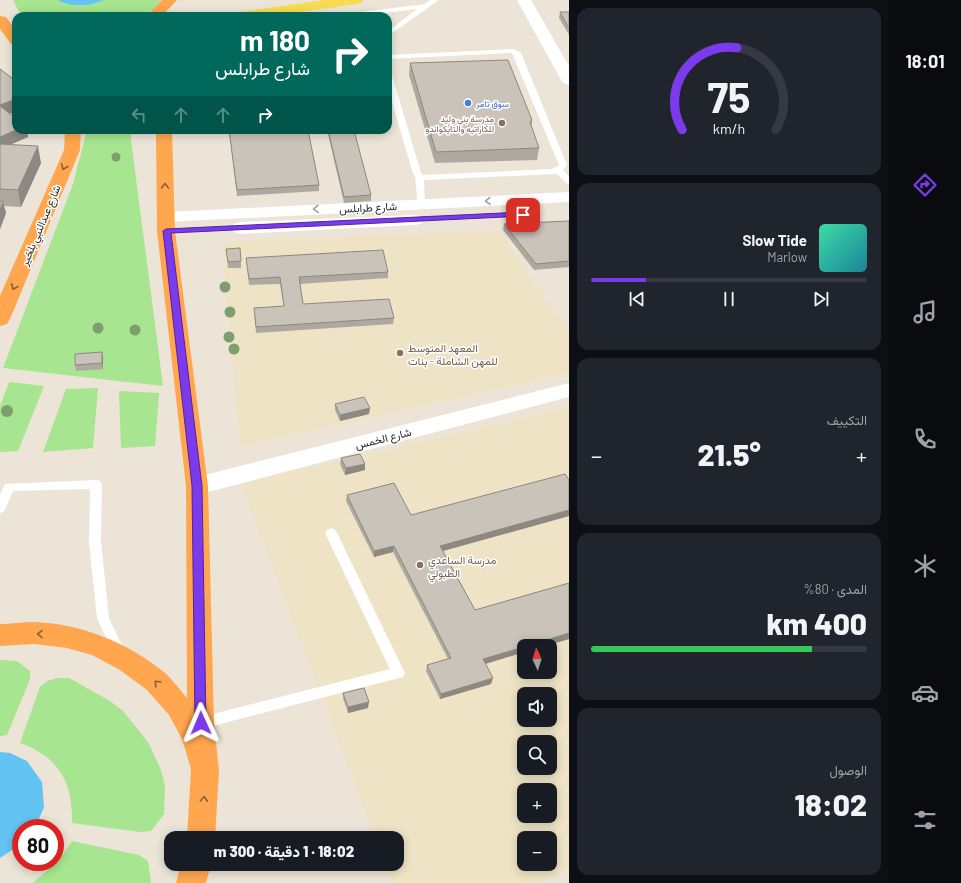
<!DOCTYPE html>
<html lang="ar">
<meta charset="utf-8">
<style>
:root{--surface:#171b24;--page:#20242c;--text:#f1f3f6;--muted:#9ea1a6;--line:#363941;--accent:#7c3aed}
body{margin:0;font-family:Barlow,Vazirmatn,sans-serif;background:var(--page);color:var(--text);direction:rtl;height:100vh;display:flex;flex-direction:column;font-size:15px;white-space:nowrap}
*{box-sizing:border-box;margin:0}
p{font-size:13px;color:var(--muted)}
.icon{flex:none;width:22px;height:22px;fill:none;stroke:currentColor;stroke-width:2;stroke-linecap:round;stroke-linejoin:round}
.map{position:relative;flex:1;overflow:hidden;direction:ltr}
.panel{display:flex;flex-direction:column;gap:8px;padding:8px;background:#0d0f14;width:320px}
.panel>*{flex:none}
.hud{position:absolute;left:12px;top:12px;width:380px;height:122px;border-radius:12px;box-shadow:0 2px 10px #0003;direction:rtl;background:#00695c;color:#fff;overflow:hidden}
.needle{width:26px;rotate:356deg}
.tools{position:absolute;left:517px;top:639px;display:grid;gap:8px}
.tools a{display:grid;place-items:center;width:40px;height:40px;border-radius:8px;background:var(--surface);box-shadow:0 2px 10px #0003;font-size:20px}
.speed{position:absolute;left:12px;top:819px;display:flex;gap:8px;font-size:20px;font-weight:700;text-align:center}
.speed>*{display:grid;place-content:center;width:52px;height:52px;border-radius:50%;background:var(--surface);box-shadow:0 2px 10px #0003;line-height:1}
.speed .limit{border:6px solid #d22;background:#fff;color:#111}
.pin{position:absolute;display:grid;place-items:center;width:34px;height:34px;color:#fff;margin:-17px;border-radius:8px;box-shadow:0 2px 6px #0006}
.me{position:absolute;width:44px;margin:-22px;rotate:359deg;stroke-linejoin:round;filter:drop-shadow(0 0 3px #0008)}
.turn{display:flex;align-items:center;gap:14px;height:84px;padding:0 16px;font-size:18px}
.turn .icon{width:52px;height:52px;stroke-width:2.5}
.turn b{display:block;font-size:28px;line-height:34px}
.lanes{display:flex;align-items:center;height:38px;padding:0 16px;background:#0003;justify-content:center;gap:20px;direction:ltr}
.lanes .off{opacity:.35}
.big{font-size:30px;font-weight:800;line-height:1.1}
.panel .widget{flex:1;display:flex;flex-direction:column;justify-content:center;gap:6px;min-width:0;padding:0 14px;border-radius:12px;background:var(--page)}
.panel .dial{align-items:center;gap:0}
.dial svg{height:104px;overflow:visible;fill:none;stroke:var(--line);stroke-width:7;stroke-linecap:round;text-anchor:middle}
.dial text{fill:var(--text);stroke:none}
.song{display:flex;align-items:center;gap:12px}
.cover{width:48px;height:48px;border-radius:6px;background:linear-gradient(135deg,hsl(160 70% 55%),hsl(190 70% 35%))}
.played{height:4px;border-radius:2px;background:linear-gradient(90deg,var(--accent) 20%,var(--line) 20%)}
.keys{display:flex;justify-content:space-around;direction:ltr}
.heat{display:flex;justify-content:space-between;align-items:center;font-size:22px;direction:ltr}
.charge{height:6px;border-radius:3px;background:linear-gradient(90deg,#34c759 80%,var(--line) 0)}
.trip{position:absolute;left:164px;top:831px;width:240px;height:40px;border-radius:12px;background:var(--surface);box-shadow:0 2px 10px #0003;font-weight:800;line-height:40px;text-align:center;direction:rtl}
main{display:flex;flex:1;min-height:0}
.tab-bar{display:flex;flex-direction:column;width:72px;justify-content:space-around;align-items:center;background:#090b0e;color:var(--muted)}
.tab-bar .icon{width:28px;height:28px}
.tab-bar .current{color:var(--accent)}
.tab-bar b{font-size:18px;color:var(--text)}
.map>svg:first-child{display:block}
.education{fill:#eee3c5;fill-rule:evenodd}
.green{fill:#a7e590}
.water{fill:#63c4f4}
.lines{fill:none;stroke-linecap:round;stroke-linejoin:round}
.lane{fill:#fff;fill-rule:evenodd}
.street{fill:#fff;fill-rule:evenodd}
.secondary{fill:#fff;fill-rule:evenodd}
.primary{fill:#f7db50;fill-rule:evenodd}
.highway{fill:#ffa64e;fill-rule:evenodd}
.tree{fill:#7c9f6c}
.wall{fill:#ada8a0}
.shaded-wall{fill:#8d8882}
.building{fill:#c9c3ba;stroke:#8d8882}
.oneway{stroke:#886039}
.oneway2{stroke:#9e9e9e}
.route{fill:#7c3aed;stroke:#51269a}
.shop-dot{fill:#3f7fe0;stroke:#fff;stroke-width:1.5}
.education-dot{fill:#8d6e63;stroke:#fff;stroke-width:1.5}
.labels{text-anchor:middle;dominant-baseline:central;stroke-width:3;stroke-linejoin:round;paint-order:stroke}
.far-shop-label{font-size:9px;fill:#366cbe;stroke:#fff;text-anchor:start}
.far-education-label{font-size:9px;fill:#785e54;stroke:#fff;text-anchor:end}
.street-label{font-size:11px;fill:#272727;stroke:#fff}
.education-label{font-size:11px;fill:#785e54;stroke:#fff;text-anchor:start}
</style>
<main>
<nav class="tab-bar">
<b>18:01</b>
<svg class="icon current" aria-label="directions" viewBox="0 0 24 24"><path d="M12 3l9 9-9 9-9-9zM9 14v-3h6M13 9l2 2-2 2"/></svg>
<svg class="icon" aria-label="music" viewBox="0 0 24 24"><path d="M9 18V5l10-2v13"/><circle cx="6" cy="18" r="3"/><circle cx="16" cy="16" r="3"/></svg>
<svg class="icon" aria-label="phone" viewBox="0 0 24 24"><path d="M5 4h4l2 5-3 2q2 4 5 5l2-3 5 2v4C11 20 4 13 5 4z"/></svg>
<svg class="icon" aria-label="climate" viewBox="0 0 24 24"><path d="M12 3v18M4 7l16 10M4 17L20 7"/></svg>
<svg class="icon" aria-label="car" viewBox="0 0 24 24"><path d="M5 17H2v-5l4-1 3-4h7l3 4 3 1v5h-3M9 17h6M6 11h13"/><circle cx="7" cy="17" r="2"/><circle cx="17" cy="17" r="2"/></svg>
<svg class="icon" aria-label="filters" viewBox="0 0 24 24"><path d="M4 7h16M4 17h16"/><circle cx="9" cy="7" r="2"/><circle cx="15" cy="17" r="2"/></svg>
</nav>
<section class="panel">
<div class="widget dial"><svg viewBox="0 0 100 80">
<path d="M14 69A42 42 0 1 1 86 69"/>
<path d="M14 69A42 42 0 0 1 56 6" stroke="#7c3aed"/>
<text x="50" y="56" font-size="32" font-weight="700">75</text>
<text x="50" y="72" font-size="11">km/h</text>
</svg></div>
<div class="widget">
<div class="song"><i class="cover"></i><div><b>Slow Tide</b><p>Marlow</p></div></div>
<div class="played"></div>
<div class="keys"><svg class="icon" aria-label="previous" viewBox="0 0 24 24"><path d="M18 5L8 12l10 7zM5 5v14"/></svg><svg class="icon" aria-label="pause" viewBox="0 0 24 24"><path d="M8 5v14M16 5v14"/></svg><svg class="icon" aria-label="next" viewBox="0 0 24 24"><path d="M6 5l10 7-10 7zM19 5v14"/></svg></div>
</div>
<div class="widget"><p>التكييف</p>
<div class="heat"><a>−</a><b class="big">21.5°</b><a>+</a></div>
</div>
<div class="widget"><p>المدى · 80%</p><b class="big">400 km</b><div class="charge"></div></div>
<div class="widget"><p>الوصول</p><b class="big">18:02</b></div>
</section>
<div class="map">
<svg width="569" height="883" viewBox="0 0 569 883">
<rect width="100%" height="100%" fill="#ebe4d7"/>
<!-- education -->
<path class="education" d="M498 230 569 332V373L240 447 222 242Z
M569 407V872L536 883H392L385 864H397V838H375L241 484ZM524 646H550V672H524ZM524 694H550V720H524ZM524 742H550V768H524ZM524 790H550V816H524ZM524 838H550V864H524Z"/>
<!-- green -->
<path class="green" d="M13 0H161L153 9 141 16H25L18 10Z
M87 130H131V140L163 386 3 368 73 184Z
M9 382 44 386 18 451 0 452V406Z
M98 388 93 448 43 452 66 389Z
M119 391 159 393 155 446 121 448Z
M0 660 17 661 30 671V679L7 735 0 736Z
M57 678H69L110 701 123 711 148 742 161 770 165 786 164 814 151 831 140 832 72 823C73 782 59 757 20 743L40 687 47 681Z
M72 841 139 855 148 861 151 883H33L60 859Z"/>
<!-- water -->
<path class="water" d="M58 0H104C90 6 72 8 58 0Z
M0 752 10 753 27 761 42 782 44 807 35 828H21V844L0 858Z"/>
<g class="lines">
<!-- lane -->
<path class="lane" d="M430 0H439L388 36V31L417 9 362 16H340L344 14 425 4Z
M514 49 521 53 567 165 563 170 569 176V184L566 183 557 174 424 180 425 204 421 207 418 206 415 176 413 174 388 88V73L392 75 421 173 423 175 552 169 559 165 512 53 388 59V55Z
M96 480 100 481 102 484 101 542 109 618 126 654 125 658 120 660 115 658 97 618 89 542 90 489 13 491 4 512 0 513V495L5 484Z
M331 528 335 530 337 533 403 669 405 673 403 677 201 729 196 727 194 723 196 719 201 717 390 669 325 533 327 530Z"/>
<!-- street -->
<path class="street" d="M569 383V397L197 495 189 492 186 486 189 480 197 477Z"/>
<!-- secondary -->
<path class="secondary" d="M517 0H531L569 66V85L563 83 561 80Z
M569 192V202L166 222 160 221 157 217 160 213 166 212Z
M415 215 421 216 424 220 421 224 415 225 240 234 234 232 231 228 234 224 240 222Z"/>
<!-- primary -->
<path class="primary" d="M325 0H363L361 3 356 4 271 16H233L235 13 240 12Z"/>
<!-- highway -->
<path class="highway" d="M162 0H177L162 16H146Z
M0 16 6 17 16 31V45L11 44 0 29Z
M65 130H81L80 150 10 319 7 324 0 326V296L64 150Z
M156 130H172L175 231 208 486 214 723 219 771 215 838H187L191 769 182 739 169 715 147 690 120 670 92 655 67 648 34 644 0 646V624C11 624 22 622 33 622 80 623 129 643 165 673 173 680 180 690 187 698L186 486 157 231Z
M181 864H211L206 883H176Z"/>
</g>
<!-- trees -->
<g class="tree">
<circle cx="116" cy="157" r="4.5"/>
<circle cx="225" cy="287" r="5.5"/>
<circle cx="230" cy="312" r="5.5"/>
<circle cx="98" cy="328" r="5.5"/>
<circle cx="135" cy="330" r="5.5"/>
<circle cx="229" cy="337" r="5.5"/>
<circle cx="234" cy="349" r="5.5"/>
<circle cx="7" cy="411" r="6"/>
</g>
<!-- wall -->
<path class="wall" d="M560 12H569V35L559 18Z
M410 63 532 120 531 126 539 148 537 160 435 163 409 75Z
M0 69 16 81V111L10 114 16 130H27L28 137 12 144 41 163 21 207 4 206 6 213 0 229Z
M229 130H308L319 185V191L237 196Z
M327 130H354L371 195V201L344 203Z
M569 221V267L534 270 503 230 504 224Z
M226 249 241 261V268H228Z
M246 258 388 272V278L300 284 303 304 394 318 393 324 256 333 254 308 284 307 280 284 249 285Z
M102 352 103 358V369L76 371 75 365Z
M335 404 370 408 369 414 340 421 335 410Z
M341 458 365 470 345 475 340 464Z
M347 495 411 515 569 516 443 551 475 610 569 583V639L545 646H524V652L485 664 491 684 440 699 426 671 427 665 448 659 393 552 374 557 346 501Z
M343 693 368 708 348 713 343 698Z"/>
<!-- shaded-wall -->
<path class="shaded-wall" d="M16 99V111L2 117 0 105Z
M532 120 530 131V122Z
M16 130H27L28 137 0 149V137Z
M38 146 41 163 21 207 18 190Z
M3 202 6 213 0 229V210Z
M102 352 103 358V369L102 363Z
M370 408 369 414 340 421V415Z
M365 464V470L345 475 346 468Z
M569 510V516L439 552 440 546Z
M394 546 393 552 374 557V551Z
M569 633V639L545 646H527Z
M524 647V652L482 665 483 659Z
M493 678 491 684 440 699 441 694Z
M369 702 368 708 348 713V707Z"/>
<!-- building -->
<path class="building" d="M560 12H569V28Z
M508 60 532 120 530 122 539 148 436 152 410 63Z
M0 69 16 81V99L0 105Z
M0 106 16 118V130L0 137Z
M229 130H308L319 185 237 190Z
M328 130H354L371 195 344 197Z
M0 144 38 146 18 190 0 189Z
M0 201 3 202 0 210Z
M569 221V261L536 264 504 224Z
M240 248 241 261 228 262 226 249Z
M383 250 388 272 299 277 303 304 389 299 394 318 256 327 254 308 284 306 280 277 249 279 246 258Z
M102 352V363L75 365V354Z
M364 397 370 408 340 415 335 404Z
M360 454 365 464 346 468 341 458Z
M565 474 569 480V510L440 546 475 610 569 583V633L527 646H524V647L483 659 493 678 441 694 427 665 451 658 394 546 374 551 347 495 394 483 411 515Z
M364 688 369 702 348 707 343 693Z"/>
<!-- one-way arrows -->
<defs><path id="oneway-chevron" d="M-2-3.5L2.5 0L-2 3.5" fill="none" stroke-width="1.6" stroke-linecap="round" stroke-linejoin="round"/></defs>
<g class="oneway">
<use href="#oneway-chevron" transform="translate(64 167) rotate(113)"/>
<use href="#oneway-chevron" transform="translate(165 186) rotate(-91)"/>
<use href="#oneway-chevron" transform="translate(14 287) rotate(113)"/>
<use href="#oneway-chevron" transform="translate(40 634) rotate(-179)"/>
<use href="#oneway-chevron" transform="translate(157 683) rotate(-134)"/>
<use href="#oneway-chevron" transform="translate(204 799) rotate(-87)"/>
</g>
<g class="oneway2">
<use href="#oneway-chevron" transform="translate(488 201) rotate(177)"/>
<use href="#oneway-chevron" transform="translate(316 209) rotate(177)"/>
</g>
<!-- route -->
<path class="route" d="M523 212 527 215 526 216 171 233 202 486 206 723 205 726 201 728 197 726 195 723 192 486 163 231 166 229Z"/>
<!-- markers -->
<circle class="shop-dot" cx="468" cy="103" r="4"/>
<g class="education-dot">
<circle cx="502" cy="123" r="4"/>
<circle cx="400" cy="353" r="4"/>
<circle cx="420" cy="565" r="4"/>
</g>
<g class="labels">
<!-- far-shop labels -->
<g class="far-shop-label">
<text x="476" y="103">سوق تامر</text>
</g>
<!-- far-education labels -->
<g class="far-education-label">
<text x="494" y="118">مدرسة بني وليد<tspan x="494" dy="10">للكاراتيه والتايكواندو</tspan></text>
</g>
<!-- street labels -->
<g class="street-label">
<text transform="translate(368 207) rotate(-3)">شارع طرابلس</text>
<text transform="translate(40 225) rotate(-67)">شارع عبدالنبي بلخير</text>
<text transform="translate(383 438) rotate(-14)">شارع الخمس</text>
</g>
<!-- education labels -->
<g class="education-label">
<text x="408" y="347">المعهد المتوسط<tspan x="408" dy="13">للمهن الشاملة - بنات</tspan></text>
<text x="428" y="559">مدرسة الساعدي<tspan x="428" dy="13">الطبولي</tspan></text>
</g>
</g>
</svg>
<div class="tools">
<a><svg class="needle" viewBox="-14 -14 28 28"><path d="M0-13l5 13h-10z" fill="#e53935"/><path d="M0 13l5-13h-10z" fill="#9ea1a6"/></svg></a>
<a><svg class="icon" aria-label="sound" viewBox="0 0 24 24"><path d="M4 9h4l5-4v14l-5-4H4zM17 9q2 3 0 6"/></svg></a>
<a><svg class="icon" aria-label="search" viewBox="0 0 24 24"><circle cx="10" cy="10" r="6"/><path d="M15 15l6 6"/></svg></a>
<a>+</a>
<a>−</a>
</div>
<div class="speed"><div class="limit">80</div></div>
<div class="pin" style="left:523px;top:215px;background:#d93025"><svg class="icon" aria-label="arrive" viewBox="0 0 24 24"><path d="M6 21V4h12l-3 4 3 4H6"/></svg></div>
<svg class="me" style="left:201px;top:723px" viewBox="-20 -20 40 40"><path d="M0-17L14 15 0 8-14 15z" fill="#7c3aed" stroke="#fff" stroke-width="4"/></svg>
<div class="trip">18:02 · 1 دقيقة · 300 m</div>
<div class="hud">
<div class="turn"><svg class="icon" aria-label="right" viewBox="0 0 24 24"><path d="M7 20v-9h11M14 6l5 5-5 5"/></svg><div><b>180 m</b>شارع طرابلس</div></div>
<div class="lanes"><svg class="icon off" aria-label="left" viewBox="0 0 24 24"><path d="M17 20v-9H6M10 6l-5 5 5 5"/></svg><svg class="icon off" aria-label="ahead" viewBox="0 0 24 24"><path d="M12 20V5M6 11l6-6 6 6"/></svg><svg class="icon off" aria-label="ahead" viewBox="0 0 24 24"><path d="M12 20V5M6 11l6-6 6 6"/></svg><svg class="icon" aria-label="right" viewBox="0 0 24 24"><path d="M7 20v-9h11M14 6l5 5-5 5"/></svg></div>
</div>
</div>
</main>
